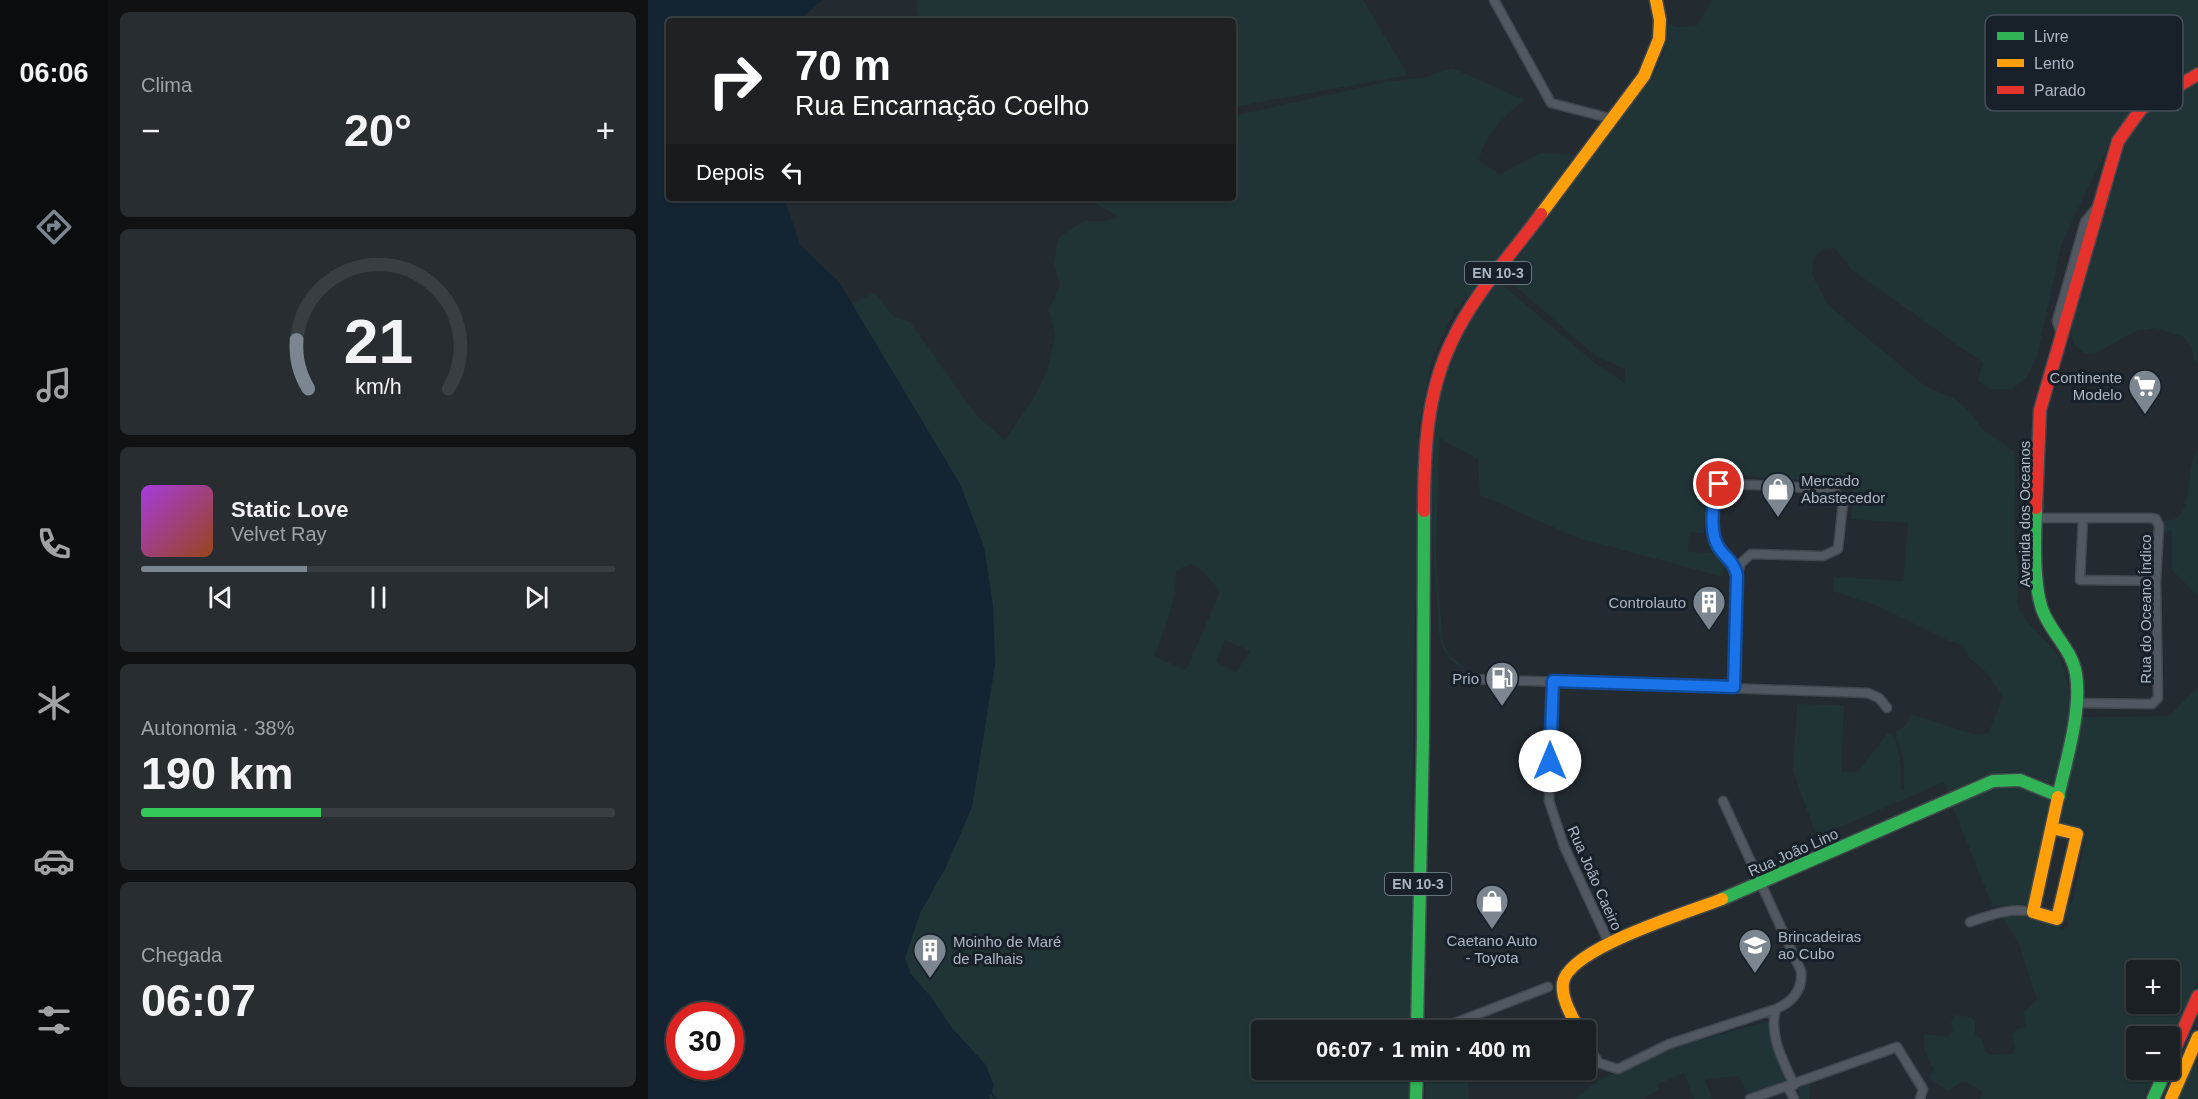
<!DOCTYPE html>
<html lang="pt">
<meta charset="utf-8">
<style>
:root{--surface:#1a2024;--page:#272d31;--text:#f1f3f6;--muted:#9fa3a6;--line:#383e41;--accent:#7b8690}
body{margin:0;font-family:Arial,sans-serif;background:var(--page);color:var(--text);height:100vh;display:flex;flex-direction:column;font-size:22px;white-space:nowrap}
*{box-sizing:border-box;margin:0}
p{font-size:20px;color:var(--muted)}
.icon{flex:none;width:33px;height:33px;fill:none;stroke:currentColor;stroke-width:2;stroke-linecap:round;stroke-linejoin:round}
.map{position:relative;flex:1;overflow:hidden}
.sheet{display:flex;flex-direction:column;gap:12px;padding:12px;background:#0e1214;width:540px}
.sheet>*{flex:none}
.banner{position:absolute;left:18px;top:18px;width:570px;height:183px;border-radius:6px;box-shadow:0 2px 4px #0004,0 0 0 2px var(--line);background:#202124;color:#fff;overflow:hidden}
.controls{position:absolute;left:1478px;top:960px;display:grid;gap:12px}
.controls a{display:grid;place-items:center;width:54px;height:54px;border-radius:6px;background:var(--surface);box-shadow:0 2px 4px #0004,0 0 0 2px var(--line);font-size:30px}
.speed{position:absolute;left:18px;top:1002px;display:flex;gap:12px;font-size:30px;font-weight:700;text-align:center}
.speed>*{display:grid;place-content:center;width:78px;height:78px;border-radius:50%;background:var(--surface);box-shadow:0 2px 4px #0004,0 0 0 2px var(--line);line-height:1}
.speed .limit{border:9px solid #d22;background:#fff;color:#111}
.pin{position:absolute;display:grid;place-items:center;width:51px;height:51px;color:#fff;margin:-26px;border:3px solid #fff;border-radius:50%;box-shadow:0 2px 6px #0007}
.me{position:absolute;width:66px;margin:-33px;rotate:0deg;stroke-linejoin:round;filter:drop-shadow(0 0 4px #0008)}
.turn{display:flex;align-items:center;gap:21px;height:126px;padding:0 30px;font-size:27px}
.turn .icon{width:78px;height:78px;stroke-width:2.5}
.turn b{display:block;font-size:42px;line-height:51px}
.then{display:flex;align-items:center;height:57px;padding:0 30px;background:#0003;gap:12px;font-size:22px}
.big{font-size:45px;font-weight:700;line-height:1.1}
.sheet .tile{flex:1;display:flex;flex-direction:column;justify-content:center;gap:9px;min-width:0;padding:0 21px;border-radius:9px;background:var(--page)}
.sheet .dial{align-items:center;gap:0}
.dial svg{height:156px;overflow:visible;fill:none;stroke:var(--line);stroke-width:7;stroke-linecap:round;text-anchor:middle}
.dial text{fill:var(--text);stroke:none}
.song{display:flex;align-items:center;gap:18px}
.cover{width:72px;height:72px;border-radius:9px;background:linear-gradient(135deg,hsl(280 70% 55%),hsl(20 70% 35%))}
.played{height:6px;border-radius:3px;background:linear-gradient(90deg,var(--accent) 35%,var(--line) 35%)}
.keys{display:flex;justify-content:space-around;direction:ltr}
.heat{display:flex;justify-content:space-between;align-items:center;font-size:33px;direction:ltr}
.charge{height:9px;border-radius:4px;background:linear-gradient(90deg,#34c759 38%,var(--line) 0)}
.trip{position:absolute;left:603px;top:1020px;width:345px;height:60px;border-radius:6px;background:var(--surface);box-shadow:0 2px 4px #0004,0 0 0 2px var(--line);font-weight:700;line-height:60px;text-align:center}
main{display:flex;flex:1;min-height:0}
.tab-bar{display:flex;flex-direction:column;width:108px;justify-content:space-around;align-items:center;background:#0a0d0e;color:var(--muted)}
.tab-bar .icon{width:42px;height:42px}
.tab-bar .selected{color:var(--accent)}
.tab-bar b{font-size:27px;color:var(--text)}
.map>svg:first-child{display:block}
.green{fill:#203436;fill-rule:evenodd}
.water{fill:#142432;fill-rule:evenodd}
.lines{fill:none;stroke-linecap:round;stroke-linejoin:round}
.stream{stroke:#142432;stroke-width:2}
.street-casing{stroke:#40474d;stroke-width:11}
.fast-casing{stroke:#40474d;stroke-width:15}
.slow-casing{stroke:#40474d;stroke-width:15}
.jam-casing{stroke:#40474d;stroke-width:15}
.street{stroke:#52585f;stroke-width:8}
.fast{stroke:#30b455;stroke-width:12}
.slow{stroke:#ff9f0a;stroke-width:12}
.jam{stroke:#e5322d;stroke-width:12}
.route-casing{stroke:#114b97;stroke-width:15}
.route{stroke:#1a73e8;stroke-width:10}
.labels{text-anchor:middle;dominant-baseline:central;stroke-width:6;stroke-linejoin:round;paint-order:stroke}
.shield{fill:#18212a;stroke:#7f8a95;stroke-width:1.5}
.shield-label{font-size:14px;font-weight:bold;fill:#abb7c3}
.poi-label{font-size:15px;fill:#abb7c3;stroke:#18212a;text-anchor:end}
.street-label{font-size:15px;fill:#abb7c3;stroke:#18212a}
.key{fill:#18212a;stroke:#444e58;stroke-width:1.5}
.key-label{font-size:16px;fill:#abb7c3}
</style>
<main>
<nav class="tab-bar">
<b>06:06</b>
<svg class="icon selected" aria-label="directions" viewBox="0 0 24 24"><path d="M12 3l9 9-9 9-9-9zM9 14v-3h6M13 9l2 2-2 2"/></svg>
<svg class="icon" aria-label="music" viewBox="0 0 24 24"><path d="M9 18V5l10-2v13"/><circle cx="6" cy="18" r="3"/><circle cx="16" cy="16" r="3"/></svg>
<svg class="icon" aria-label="phone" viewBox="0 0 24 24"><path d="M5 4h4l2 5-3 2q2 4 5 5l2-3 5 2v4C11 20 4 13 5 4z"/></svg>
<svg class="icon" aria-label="climate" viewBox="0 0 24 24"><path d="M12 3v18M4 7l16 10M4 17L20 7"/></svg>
<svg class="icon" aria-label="car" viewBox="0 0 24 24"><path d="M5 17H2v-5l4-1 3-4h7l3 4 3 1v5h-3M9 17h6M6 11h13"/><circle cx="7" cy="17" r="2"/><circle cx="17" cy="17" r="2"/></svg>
<svg class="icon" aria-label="filters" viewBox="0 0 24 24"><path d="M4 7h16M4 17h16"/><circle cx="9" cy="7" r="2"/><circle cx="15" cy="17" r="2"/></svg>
</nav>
<section class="sheet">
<div class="tile"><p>Clima</p>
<div class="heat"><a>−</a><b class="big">20°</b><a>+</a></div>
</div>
<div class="tile dial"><svg viewBox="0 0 100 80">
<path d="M14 69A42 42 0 1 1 86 69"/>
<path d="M14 69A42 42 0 0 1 8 44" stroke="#7b8690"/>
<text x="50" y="56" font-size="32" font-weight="700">21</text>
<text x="50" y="72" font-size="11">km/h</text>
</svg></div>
<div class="tile">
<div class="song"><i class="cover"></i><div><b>Static Love</b><p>Velvet Ray</p></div></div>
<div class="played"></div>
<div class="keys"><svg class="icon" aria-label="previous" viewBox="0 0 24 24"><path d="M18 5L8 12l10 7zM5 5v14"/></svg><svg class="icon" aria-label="pause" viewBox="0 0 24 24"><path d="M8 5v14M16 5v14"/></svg><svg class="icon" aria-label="next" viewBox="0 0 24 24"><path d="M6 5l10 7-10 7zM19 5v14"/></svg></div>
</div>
<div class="tile"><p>Autonomia · 38%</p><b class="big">190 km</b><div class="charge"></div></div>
<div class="tile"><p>Chegada</p><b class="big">06:07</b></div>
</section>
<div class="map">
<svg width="1550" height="1099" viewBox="0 0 1550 1099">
<rect width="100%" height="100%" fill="#232a30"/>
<!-- green -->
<path class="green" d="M269 0H715L760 75 585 107V21H270Z
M1065 0H1550V67L1488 104 1466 135 1414 242 1389 356 1378 378 1364 389H1341L1330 380 1335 363 1204 270 1187 248 1175 249 1165 259 1164 275 1180 305 1277 386 1306 398 1321 411 1334 429 1366 451C1370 480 1365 509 1366 538 1366 552 1371 565 1371 579 1371 586 1368 594 1369 602 1371 619 1398 639 1407 652 1433 686 1418 743 1408 781L1404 783C1394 783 1384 775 1373 773 1347 768 1324 782 1301 792L1296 782 1169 837 1145 771 1149 704 1196 705 1193 772H1210L1239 734H1243C1255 751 1252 772 1253 791H1256V764L1248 732 1258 725 1263 714 1325 734H1340L1355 697 1338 672 1320 657 1315 645 1303 642 1230 606 1185 591 1186 577 1255 581 1260 523 1203 519 1205 484 1059 473 1056 533 1041 532 1040 552 1070 553 1083 568H1075V577L930 538 832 495 830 459 791 438 788 562 795 642 801 655 819 670C808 666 798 658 794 646 789 631 790 611 789 595 784 531 774 442 794 380 805 344 826 315 848 285L853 284 947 363 977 383V369L949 357 858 278 860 271 1005 76 1016 52 1021 24 1028 27 1048 26Z
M804 68 876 100C855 117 836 135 831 161L852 174 893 153 926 155 856 257 806 312 784 359 769 437 773 439 766 656 762 1030H651L642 1028 639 1030H614V1070H617L615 1077 677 1081V1070H761V1099H180L263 971 258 959 251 975 180 1058 0 1099 201 304 227 293 245 316 262 322 328 415 357 440 389 393 401 365 407 334 401 309 412 286 406 262 411 237 436 221H456L471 217 438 198H585V116L739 82 775 78ZM544 564 558 574 572 592 538 670 506 656C517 628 529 601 528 570ZM577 640 602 651 588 672 568 662ZM32 1016H82V1066H32Z
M1550 77V364L1546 361 1544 348 1536 337 1507 328 1488 331 1446 354 1436 353 1426 345 1422 328 1474 143 1491 118Z
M1550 449V596L1524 570V531L1516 532 1513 520C1550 527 1534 470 1550 449Z
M1550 687V980L1521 1044V1036H1488V1070H1509L1496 1099H1332L1334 1092 1323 1084 1313 1082 1300 1091 1281 1078 1286 1069C1280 1059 1273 1046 1276 1034L1299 1037 1305 1031 1303 1022 1306 1015 1323 1017 1327 1021V1034L1335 1040 1337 1051 1343 1055 1364 1054 1367 1048 1364 1035 1369 1029 1377 1027 1376 1012 1389 1000 1371 944 1354 917C1368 911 1373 914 1386 921 1397 918 1407 921 1415 930L1421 925 1415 913 1418 903H1424L1437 842 1432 840 1425 827 1415 824 1411 819 1432 717 1521 716ZM1488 970H1521V1004H1488Z
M1364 784 1390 793 1405 805 1382 905H1344L1304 805 1355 785Z
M1120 1021 1138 1081 1101 1096 1091 1076 1057 1079 1064 1099H1046L1036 1073 1009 1085 1011 1089 994 1099H927L951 1080 1032 1046Z
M1550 1052V1099H1528Z
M778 1070H820L821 1099H777Z
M1162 1084 1161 1099H1152L1151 1088Z"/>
<!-- water -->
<path class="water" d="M0 0H174L157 15V21H21V198H136L152 245 191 282 312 484 336 547 345 605 347 665 324 807 298 867 272 913 257 958 262 973 283 997 304 1028 338 1065 346 1086 341 1099H0ZM32 1016H82V1066H32Z"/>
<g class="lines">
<!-- stream -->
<path class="stream" d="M343 1093 348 1099"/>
<defs>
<path id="street" d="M846 0 903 103 965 119
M1414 337 1409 321 1437 222 1449 207
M1388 518H1503L1508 519 1511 526 1508 581 1510 698 1504 704 1427 703
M1435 518 1432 580 1508 581
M823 679 1220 693 1231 698 1239 708
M905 681 901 801 916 846 961 943
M1086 687 1089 575C1086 562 1077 557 1070 547 1060 530 1065 501 1071 484L1141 486 1188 493 1195 503 1190 549 1175 556 1103 554 1093 563 1089 575
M1322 922C1343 915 1362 907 1385 912
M1128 1009C1120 1035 1136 1062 1146 1085
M789 1030 900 987
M938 1043 951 1063 970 1069 1021 1044 1128 1009C1144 1002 1155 990 1153 971L1075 801
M1140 1087 1146 1099
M1102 1099 1249 1047 1275 1089 1272 1099"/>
<path id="fast" d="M1388 508C1387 536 1385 582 1394 609 1402 632 1424 649 1428 674 1434 710 1418 761 1410 797
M1074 899 1345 781 1372 780 1411 796
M769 1030 775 737 776 511
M768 1099 769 1070
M1505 1099 1518 1070"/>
<path id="slow" d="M893 214 996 76 1011 39 1012 20 1008 0
M1404 828 1429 834 1409 919 1385 912 1410 797
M931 1030C924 1016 913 999 915 983 920 948 1042 912 1074 899
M1523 1099 1550 1037"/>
<path id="jam" d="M1388 508 1392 410 1470 141 1493 109 1550 74
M776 511C776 453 778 394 804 341 825 295 863 255 893 214
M1521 1062 1550 996"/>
</defs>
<!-- street casing -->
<use href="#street" class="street-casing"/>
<!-- fast casing -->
<use href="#fast" class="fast-casing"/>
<!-- slow casing -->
<use href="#slow" class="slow-casing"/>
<!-- jam casing -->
<use href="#jam" class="jam-casing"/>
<!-- street -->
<use href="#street" class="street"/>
<!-- fast -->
<use href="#fast" class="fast"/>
<!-- slow -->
<use href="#slow" class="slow"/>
<!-- jam -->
<use href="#jam" class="jam"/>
</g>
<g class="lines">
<defs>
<path id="route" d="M902 761 905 681 1086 687 1089 575C1086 562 1078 558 1071 548 1060 531 1065 501 1071 484"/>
</defs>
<!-- route casing -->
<use href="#route" class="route-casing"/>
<!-- route -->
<use href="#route" class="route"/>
</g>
<!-- icons -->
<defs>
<symbol id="supermarket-pin" viewBox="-11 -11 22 30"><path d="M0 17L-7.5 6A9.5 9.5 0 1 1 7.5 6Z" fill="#7b8690" stroke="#18212a"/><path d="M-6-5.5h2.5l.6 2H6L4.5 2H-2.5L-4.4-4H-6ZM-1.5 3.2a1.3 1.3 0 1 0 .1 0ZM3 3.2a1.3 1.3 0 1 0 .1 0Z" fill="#fff"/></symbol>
<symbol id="shop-pin" viewBox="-11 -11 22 30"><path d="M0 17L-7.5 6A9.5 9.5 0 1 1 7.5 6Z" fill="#7b8690" stroke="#18212a"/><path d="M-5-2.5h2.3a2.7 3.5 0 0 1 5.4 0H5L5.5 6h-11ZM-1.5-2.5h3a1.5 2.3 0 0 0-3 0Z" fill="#fff"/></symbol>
<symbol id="building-pin" viewBox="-11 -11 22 30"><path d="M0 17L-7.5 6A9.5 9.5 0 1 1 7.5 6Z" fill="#7b8690" stroke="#18212a"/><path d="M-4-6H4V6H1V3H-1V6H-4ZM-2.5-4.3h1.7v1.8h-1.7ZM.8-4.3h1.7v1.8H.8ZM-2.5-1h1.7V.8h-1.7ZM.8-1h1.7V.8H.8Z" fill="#fff"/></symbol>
<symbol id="fuel-pin" viewBox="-11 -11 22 30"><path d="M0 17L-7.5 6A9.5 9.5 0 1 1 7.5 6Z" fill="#7b8690" stroke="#18212a"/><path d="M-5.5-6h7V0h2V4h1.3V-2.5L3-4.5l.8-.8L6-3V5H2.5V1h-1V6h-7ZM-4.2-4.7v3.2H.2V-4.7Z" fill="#fff"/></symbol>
<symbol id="school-pin" viewBox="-11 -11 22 30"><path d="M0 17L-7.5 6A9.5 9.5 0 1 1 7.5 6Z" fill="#7b8690" stroke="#18212a"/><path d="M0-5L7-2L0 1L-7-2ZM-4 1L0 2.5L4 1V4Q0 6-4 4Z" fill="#fff"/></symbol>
</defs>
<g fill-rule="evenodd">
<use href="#supermarket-pin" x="1478" y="367" width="38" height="52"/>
<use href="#shop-pin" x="1111" y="470" width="38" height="52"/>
<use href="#building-pin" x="1042" y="583" width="38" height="52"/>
<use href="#fuel-pin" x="835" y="659" width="38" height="52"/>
<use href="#shop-pin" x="825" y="882" width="38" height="52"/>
<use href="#school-pin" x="1088" y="926" width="38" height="52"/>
<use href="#building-pin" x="263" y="931" width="38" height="52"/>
</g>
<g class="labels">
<!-- shield labels -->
<g class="shield">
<rect x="817" y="262" width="66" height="22" rx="4.5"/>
<rect x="737" y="873" width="66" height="22" rx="4.5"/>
</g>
<g class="shield-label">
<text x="850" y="273">EN 10-3</text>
<text x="770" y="884">EN 10-3</text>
</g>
<!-- poi labels -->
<g class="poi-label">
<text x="1474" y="377">Continente<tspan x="1474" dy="17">Modelo</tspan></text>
<text x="1153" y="480" text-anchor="start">Mercado<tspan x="1153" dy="17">Abastecedor</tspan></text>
<text x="1038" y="602">Controlauto</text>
<text x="831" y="678">Prio</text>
<text x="1130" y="936" text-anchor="start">Brincadeiras<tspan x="1130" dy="17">ao Cubo</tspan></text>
<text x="844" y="940" text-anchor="middle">Caetano Auto<tspan x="844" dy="17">- Toyota</tspan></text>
<text x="305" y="941" text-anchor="start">Moinho de Maré<tspan x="305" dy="17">de Palhais</tspan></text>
</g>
<!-- street labels -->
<g class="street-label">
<text transform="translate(1376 514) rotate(-90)">Avenida dos Oceanos</text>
<text transform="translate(1497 609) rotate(-90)">Rua do Oceano Índico</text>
<text transform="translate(1145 852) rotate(-24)">Rua João Lino</text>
<text transform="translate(947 878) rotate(66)">Rua João Caeiro</text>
</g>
</g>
<!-- legend -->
<rect x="1337" y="15" width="198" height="96" rx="9" class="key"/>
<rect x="1349" y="32" width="27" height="8" fill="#30b455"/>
<rect x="1349" y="59" width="27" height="8" fill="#ff9f0a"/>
<rect x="1349" y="86" width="27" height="8" fill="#e5322d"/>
<g class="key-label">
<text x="1386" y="42">Livre</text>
<text x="1386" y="69">Lento</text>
<text x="1386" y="96">Parado</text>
</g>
</svg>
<div class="controls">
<a>+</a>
<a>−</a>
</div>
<div class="speed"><div class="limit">30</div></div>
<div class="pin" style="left:1071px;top:484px;background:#d93025"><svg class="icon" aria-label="arrive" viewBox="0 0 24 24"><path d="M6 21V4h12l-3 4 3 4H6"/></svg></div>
<svg class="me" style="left:902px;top:761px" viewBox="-20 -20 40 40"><circle r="19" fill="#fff"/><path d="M0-13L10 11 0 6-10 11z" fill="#1a73e8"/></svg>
<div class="trip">06:07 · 1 min · 400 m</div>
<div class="banner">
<div class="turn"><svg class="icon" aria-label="right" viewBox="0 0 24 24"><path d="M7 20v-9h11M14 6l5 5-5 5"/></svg><div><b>70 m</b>Rua Encarnação Coelho</div></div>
<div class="then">Depois<svg class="icon" aria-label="left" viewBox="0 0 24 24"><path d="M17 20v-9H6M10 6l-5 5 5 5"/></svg></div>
</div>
</div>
</main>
